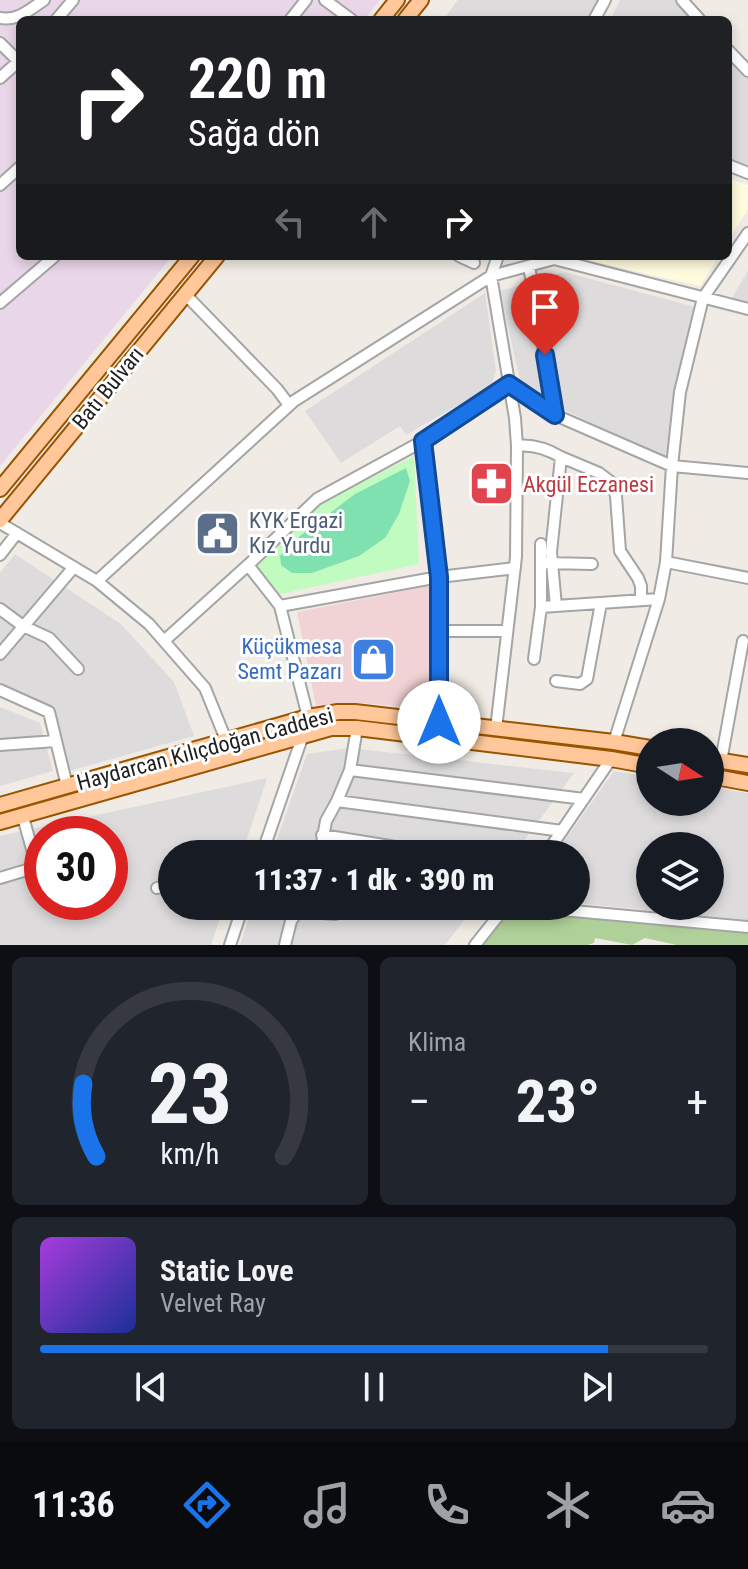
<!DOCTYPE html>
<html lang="tr">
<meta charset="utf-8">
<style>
:root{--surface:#171b24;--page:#20242c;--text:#f1f3f6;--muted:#9ea1a6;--line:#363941;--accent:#1a73e8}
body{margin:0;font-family:"Roboto Condensed",sans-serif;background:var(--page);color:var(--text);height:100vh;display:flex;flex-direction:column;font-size:30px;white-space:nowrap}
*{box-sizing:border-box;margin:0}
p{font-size:26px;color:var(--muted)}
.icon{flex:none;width:44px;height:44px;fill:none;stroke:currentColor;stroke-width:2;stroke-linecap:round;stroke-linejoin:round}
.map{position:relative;height:945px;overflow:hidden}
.details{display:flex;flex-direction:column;gap:12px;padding:12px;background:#0d0f14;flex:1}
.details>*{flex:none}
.hud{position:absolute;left:16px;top:16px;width:716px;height:244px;border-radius:12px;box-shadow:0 4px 12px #0003;background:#202124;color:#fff;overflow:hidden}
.needle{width:52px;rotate:102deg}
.controls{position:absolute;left:636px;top:728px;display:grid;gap:16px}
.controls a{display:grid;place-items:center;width:88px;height:88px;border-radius:50%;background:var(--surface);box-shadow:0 4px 12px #0003;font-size:40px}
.speed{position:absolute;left:24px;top:816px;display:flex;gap:16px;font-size:40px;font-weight:700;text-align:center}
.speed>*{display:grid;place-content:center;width:104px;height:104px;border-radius:50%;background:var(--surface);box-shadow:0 4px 12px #0003;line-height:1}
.speed .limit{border:12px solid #d22;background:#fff;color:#111}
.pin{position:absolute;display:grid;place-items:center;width:68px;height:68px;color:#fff;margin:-82px -34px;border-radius:50% 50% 50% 0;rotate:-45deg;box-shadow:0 0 8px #0007}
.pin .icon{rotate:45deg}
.me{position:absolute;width:88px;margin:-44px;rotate:0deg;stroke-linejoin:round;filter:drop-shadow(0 0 6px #0008)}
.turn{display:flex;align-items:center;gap:28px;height:168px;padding:0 40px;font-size:36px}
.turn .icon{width:104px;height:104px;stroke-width:2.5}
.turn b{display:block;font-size:56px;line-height:68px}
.lanes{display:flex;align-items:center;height:76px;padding:0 40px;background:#0003;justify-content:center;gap:40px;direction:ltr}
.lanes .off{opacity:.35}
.big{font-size:60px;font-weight:800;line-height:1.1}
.details .tile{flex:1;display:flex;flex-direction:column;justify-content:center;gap:12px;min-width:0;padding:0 28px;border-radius:12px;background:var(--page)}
.details .dial{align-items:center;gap:0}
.dial svg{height:208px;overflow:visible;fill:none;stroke:var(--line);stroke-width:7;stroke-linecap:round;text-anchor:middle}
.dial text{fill:var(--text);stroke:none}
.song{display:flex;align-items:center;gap:24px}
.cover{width:96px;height:96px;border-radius:12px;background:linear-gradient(135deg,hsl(280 70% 55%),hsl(230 70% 35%))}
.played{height:8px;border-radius:4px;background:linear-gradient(90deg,var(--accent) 85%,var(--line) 85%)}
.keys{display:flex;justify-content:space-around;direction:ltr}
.heat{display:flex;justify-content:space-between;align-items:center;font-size:44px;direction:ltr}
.details .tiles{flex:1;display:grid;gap:12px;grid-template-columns:1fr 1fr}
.tile:last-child{grid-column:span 2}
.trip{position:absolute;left:158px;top:840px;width:432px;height:80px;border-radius:40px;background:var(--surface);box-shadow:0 4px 12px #0003;font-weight:800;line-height:80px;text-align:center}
.tabs{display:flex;height:128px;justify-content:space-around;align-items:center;background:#090b0e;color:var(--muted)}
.tabs .icon{width:56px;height:56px}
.tabs .active{color:var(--accent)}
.tabs b{font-size:36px;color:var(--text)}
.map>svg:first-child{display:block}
.residential{fill:#dddbdc;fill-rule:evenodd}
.commercial{fill:#f1d3d5}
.industrial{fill:#e9d6e8}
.education{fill:#fffbde}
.forest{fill:#afd098}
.park{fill:#c2fbc0}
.pitch{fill:#80e1b0}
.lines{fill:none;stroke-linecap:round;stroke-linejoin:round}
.minor-casing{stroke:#a5a5a5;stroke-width:14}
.major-casing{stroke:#995400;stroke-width:18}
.minor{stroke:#fff;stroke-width:10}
.major{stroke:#ffc79a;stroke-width:14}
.route-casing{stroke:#114b97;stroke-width:20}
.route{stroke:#1a73e8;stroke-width:14}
.labels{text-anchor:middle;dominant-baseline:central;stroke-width:6;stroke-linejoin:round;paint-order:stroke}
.street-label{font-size:22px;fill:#1e1e1e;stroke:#fff}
.health-label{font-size:22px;fill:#be3a42;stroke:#fff;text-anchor:start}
.service-label{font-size:22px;fill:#4e5e75;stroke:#fff;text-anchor:start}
.shop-label{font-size:22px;fill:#366cbe;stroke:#fff;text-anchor:end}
</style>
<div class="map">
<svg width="748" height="945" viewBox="0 0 748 945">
<rect width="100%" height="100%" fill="#f0ebe4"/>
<!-- residential -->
<path class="residential" d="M458 0H601L590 20H443Z
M620 0H679L698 20H610Z
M728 52 748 73V173L728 165Z
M748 271V302L732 298Z
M565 272 695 307 678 383 669 461 522 389 500 291Z
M485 293 496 371 492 383 484 390 406 435 400 426 341 463 305 411Z
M15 554 121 624 174 682 194 736 69 771 56 719 0 686V573Z
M0 707 40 723 53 771 0 786Z
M349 748 574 773 514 854H272L307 754Z
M614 771 650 777V802H710V787L748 793V920L576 903V854H555ZM650 846H710V906H650Z
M267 778 242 854H172V906H224L211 945H0V836ZM42 834H110V902H42Z
M253 906H475L445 945H240Z"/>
<!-- commercial -->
<path class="commercial" d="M434 585V710L362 703 316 705 297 612Z"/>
<!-- industrial -->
<path class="industrial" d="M0 0H380L364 20H20V256H172L0 466Z"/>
<!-- education -->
<path class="education" d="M728 178 748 185V209L728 241Z
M568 256H719L700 286Z"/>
<!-- forest -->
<path class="forest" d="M512 906H525L748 933V945H677L645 938 632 945 595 938 594 943 587 945H483Z"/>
<!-- park -->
<path class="park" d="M414 456 419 564 276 595 257 567 317 505Z"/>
<!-- pitch -->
<path class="pitch" d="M406 468 410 481 399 514 385 538 359 556 312 573H292L281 565 280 556 300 536 355 494Z"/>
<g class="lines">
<defs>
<path id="minor" d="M325 0 352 20
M682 0 700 20
M0 18C18 21 29 10 44 0
M56 20 73 0
M290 20 306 0
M594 20 605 0
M0 43 20 63
M728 50 748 71
M0 78 20 60
M728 165 748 173
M0 185 20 167
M459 256 474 263
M529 266 555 415
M185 294 277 389 289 405
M0 303 55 256
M423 441 439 577V722
M517 446C533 444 547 449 561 457L551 552 556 606
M561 457 599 473 612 483 616 496 620 551 638 578 641 586V599
M0 523 97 581 294 401 491 276 554 259 748 309
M0 555 17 533
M666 562 748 578
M546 563 592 564
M248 565 280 606 308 717
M97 581 149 624 205 688 226 740
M280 606 439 577 515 568
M541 607 659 599
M0 609 23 626 49 638 78 669
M439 631H507
M164 641 248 565 317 499 423 441 509 384 555 415 672 466 748 473
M0 654 74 567
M534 659 541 607V544
M556 681 580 684 587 679 601 603
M0 690 49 712 67 786
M357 728 350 770 584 799
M496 729 516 557 517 446 515 418 491 276 498 256
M614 742 659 599 666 562 672 466 680 392 703 298 748 233
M0 745 56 741
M721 761 743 641
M337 801 350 770
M23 817 37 867
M322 835 439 854
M262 854 303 735
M320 854 326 821 337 801 562 831
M546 854 611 759
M0 878 40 866
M157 888 172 885
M56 902 59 908 62 910 77 906
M519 906 748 927
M230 945 243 906
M285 945 291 921 298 911 335 914 336 906
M475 945 506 906"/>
<path id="major" d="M381 20 397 0
M405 20 421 0
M0 489 192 256
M0 520 217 256
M710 759 748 765
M710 776 748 783
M0 805 308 717 338 712H355L614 742 650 748
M0 822 331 728H357L611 759 650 766"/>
</defs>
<!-- minor casing -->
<use href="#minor" class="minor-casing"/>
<!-- major casing -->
<use href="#major" class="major-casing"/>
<!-- minor -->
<use href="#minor" class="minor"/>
<!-- major -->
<use href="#major" class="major"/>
</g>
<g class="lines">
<defs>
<path id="route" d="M439 722V577L423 441 509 384 555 415 545 355"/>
</defs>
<!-- route casing -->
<use href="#route" class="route-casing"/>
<!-- route -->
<use href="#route" class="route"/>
</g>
<!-- icons -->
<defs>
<symbol id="pharmacy-square" viewBox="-11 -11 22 22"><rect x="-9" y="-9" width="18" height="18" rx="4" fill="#e0444e" stroke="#fff"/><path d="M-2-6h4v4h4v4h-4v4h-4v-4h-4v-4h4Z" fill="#fff"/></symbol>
<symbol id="civic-square" viewBox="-11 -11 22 22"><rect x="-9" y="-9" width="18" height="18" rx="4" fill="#5c6f8a" stroke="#fff"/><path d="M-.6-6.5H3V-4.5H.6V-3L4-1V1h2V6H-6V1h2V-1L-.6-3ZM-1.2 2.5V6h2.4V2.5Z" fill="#fff"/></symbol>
<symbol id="shop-square" viewBox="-11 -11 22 22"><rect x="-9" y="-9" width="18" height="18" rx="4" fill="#3f7fe0" stroke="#fff"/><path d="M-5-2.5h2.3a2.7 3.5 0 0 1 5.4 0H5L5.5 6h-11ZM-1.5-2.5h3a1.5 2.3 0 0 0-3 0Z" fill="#fff"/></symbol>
</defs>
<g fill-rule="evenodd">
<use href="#pharmacy-square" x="466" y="458" width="51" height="51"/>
<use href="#civic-square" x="192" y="508" width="51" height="51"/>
<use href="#shop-square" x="348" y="634" width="51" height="51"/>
</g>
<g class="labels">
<!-- street labels -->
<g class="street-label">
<text transform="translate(108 388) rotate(-51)">Batı Bulvarı</text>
<text transform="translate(205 749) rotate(-15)">Haydarcan Kılıçdoğan Caddesi</text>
</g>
<!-- health labels -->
<g class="health-label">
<text x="523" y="484">Akgül Eczanesi</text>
</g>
<!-- service labels -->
<g class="service-label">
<text x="249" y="520">KYK Ergazi<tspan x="249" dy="25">Kız Yurdu</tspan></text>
</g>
<!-- shop labels -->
<g class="shop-label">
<text x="342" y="646">Küçükmesa<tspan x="342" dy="25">Semt Pazarı</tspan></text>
</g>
</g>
</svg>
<div class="controls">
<a><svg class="needle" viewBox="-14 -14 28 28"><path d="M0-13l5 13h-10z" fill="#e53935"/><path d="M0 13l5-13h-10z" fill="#9ea1a6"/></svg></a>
<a><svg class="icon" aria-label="layers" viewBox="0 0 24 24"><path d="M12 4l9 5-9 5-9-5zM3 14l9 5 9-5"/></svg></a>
</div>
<div class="speed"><div class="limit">30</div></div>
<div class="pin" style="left:545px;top:355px;background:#d93025"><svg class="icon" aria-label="arrive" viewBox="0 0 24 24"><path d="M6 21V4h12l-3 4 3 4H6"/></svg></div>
<svg class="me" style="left:439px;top:722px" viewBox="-20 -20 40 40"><circle r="19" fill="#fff"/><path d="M0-13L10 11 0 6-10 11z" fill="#1a73e8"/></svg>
<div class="trip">11:37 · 1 dk · 390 m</div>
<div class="hud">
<div class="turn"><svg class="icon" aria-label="right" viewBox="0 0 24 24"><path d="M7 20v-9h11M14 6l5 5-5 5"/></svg><div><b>220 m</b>Sağa dön</div></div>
<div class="lanes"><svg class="icon off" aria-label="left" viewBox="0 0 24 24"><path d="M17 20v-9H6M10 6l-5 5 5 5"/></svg><svg class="icon off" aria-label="ahead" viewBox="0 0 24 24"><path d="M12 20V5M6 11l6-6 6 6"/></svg><svg class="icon" aria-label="right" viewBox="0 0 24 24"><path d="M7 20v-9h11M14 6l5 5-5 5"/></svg></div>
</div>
</div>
<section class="details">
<div class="tiles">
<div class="tile dial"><svg viewBox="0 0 100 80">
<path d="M14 69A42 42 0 1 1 86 69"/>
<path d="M14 69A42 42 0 0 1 9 41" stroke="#1a73e8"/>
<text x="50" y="56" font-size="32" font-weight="700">23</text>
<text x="50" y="72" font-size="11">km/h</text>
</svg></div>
<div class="tile"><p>Klima</p>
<div class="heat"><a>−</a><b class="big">23°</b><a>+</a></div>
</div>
<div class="tile">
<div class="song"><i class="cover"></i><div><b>Static Love</b><p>Velvet Ray</p></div></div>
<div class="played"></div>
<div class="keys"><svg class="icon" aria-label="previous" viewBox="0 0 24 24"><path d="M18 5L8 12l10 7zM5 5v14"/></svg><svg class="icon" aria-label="pause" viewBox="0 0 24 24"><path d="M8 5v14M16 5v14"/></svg><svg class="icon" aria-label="next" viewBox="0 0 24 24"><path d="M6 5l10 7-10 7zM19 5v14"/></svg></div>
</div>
</div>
</section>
<nav class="tabs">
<b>11:36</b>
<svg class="icon active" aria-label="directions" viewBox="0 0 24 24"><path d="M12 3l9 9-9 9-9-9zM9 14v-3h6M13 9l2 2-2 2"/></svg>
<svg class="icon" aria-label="music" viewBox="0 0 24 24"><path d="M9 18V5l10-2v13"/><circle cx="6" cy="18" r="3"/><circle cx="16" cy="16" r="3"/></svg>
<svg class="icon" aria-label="phone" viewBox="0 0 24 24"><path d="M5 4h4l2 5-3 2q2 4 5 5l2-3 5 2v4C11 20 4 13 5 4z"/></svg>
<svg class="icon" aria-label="climate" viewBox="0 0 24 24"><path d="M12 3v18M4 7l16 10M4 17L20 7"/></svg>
<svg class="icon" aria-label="car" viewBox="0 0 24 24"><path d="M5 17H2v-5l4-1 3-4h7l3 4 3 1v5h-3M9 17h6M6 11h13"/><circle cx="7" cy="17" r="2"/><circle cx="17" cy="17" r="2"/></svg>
</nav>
